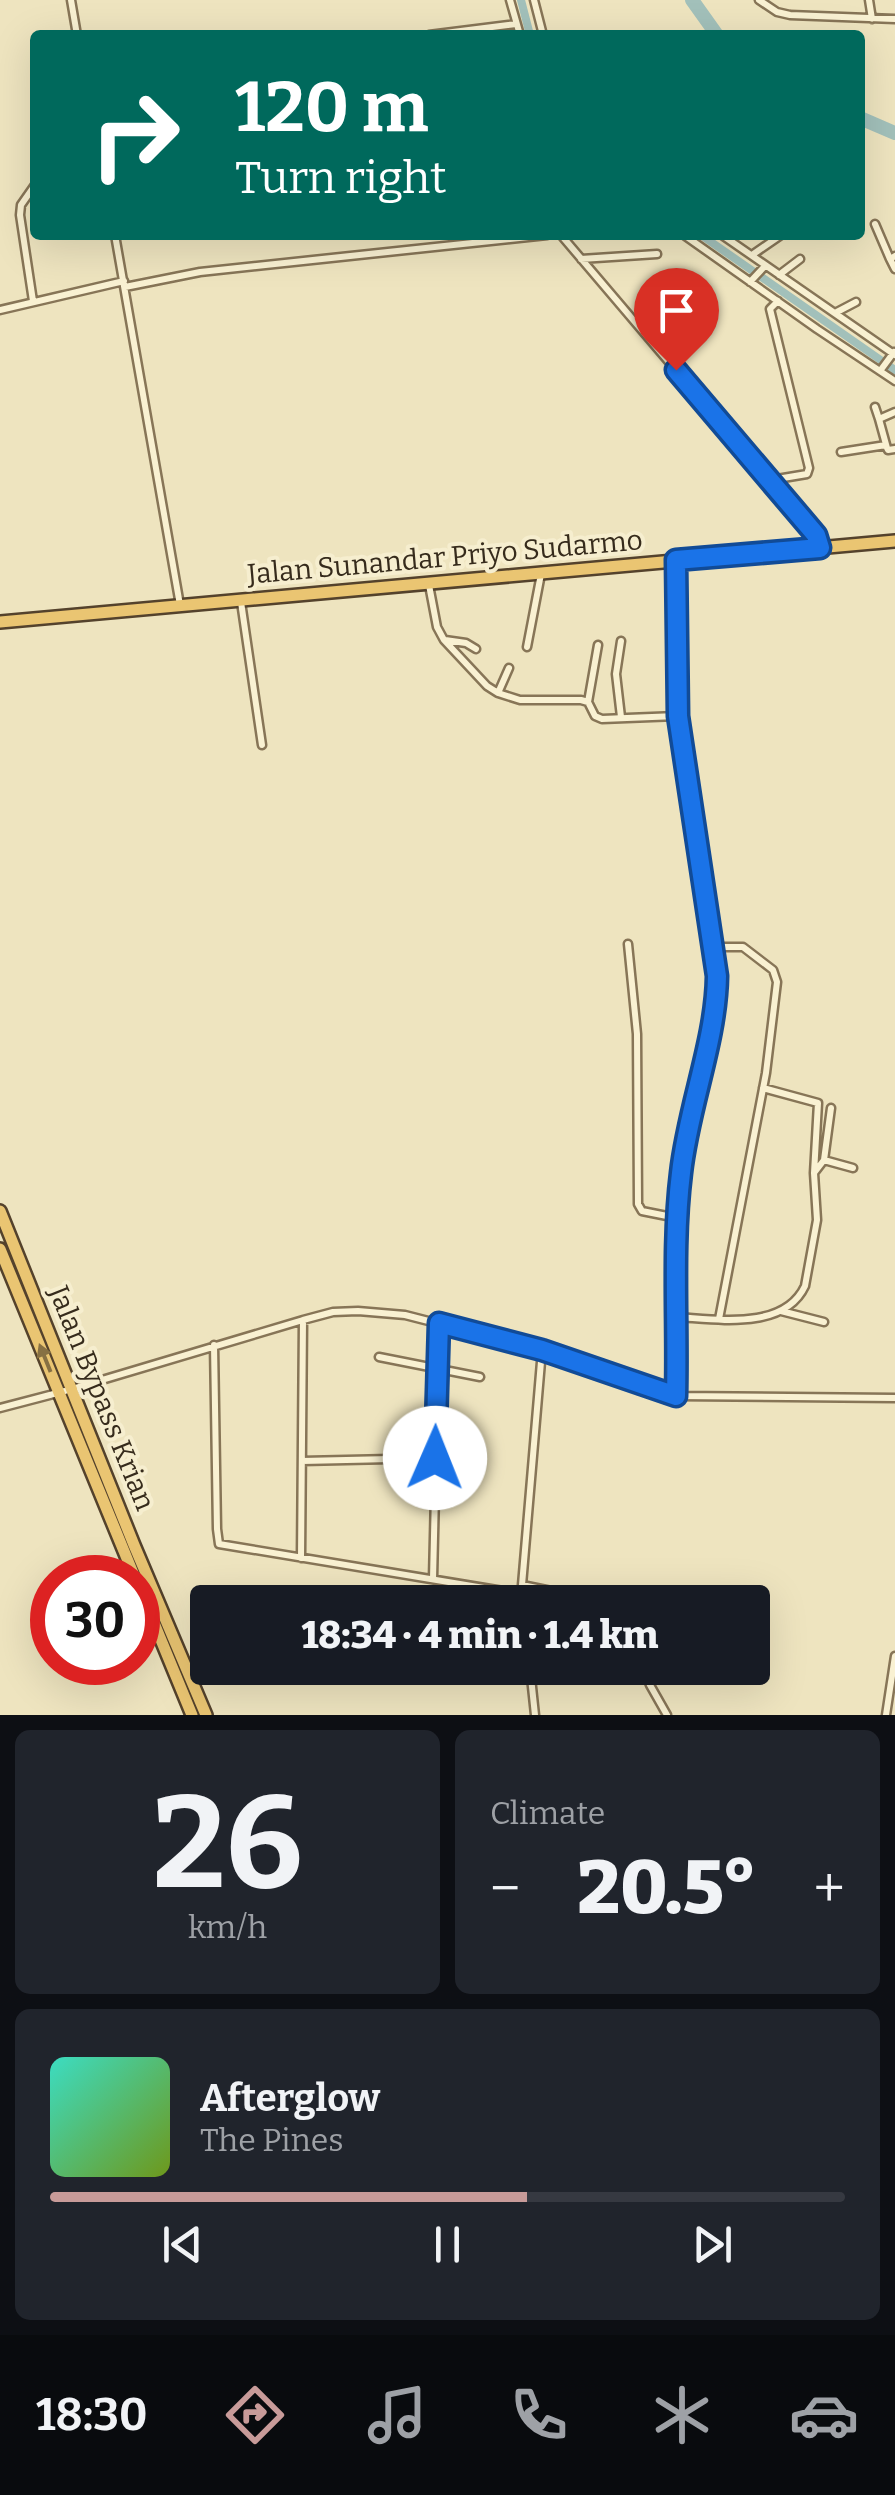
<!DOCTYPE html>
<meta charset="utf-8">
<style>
:root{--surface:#171b24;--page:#20242c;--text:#f1f3f6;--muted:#9ea1a6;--line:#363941;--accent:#c89b99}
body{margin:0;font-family:Bitter,serif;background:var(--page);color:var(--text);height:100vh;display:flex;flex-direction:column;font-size:38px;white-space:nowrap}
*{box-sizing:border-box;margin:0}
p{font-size:32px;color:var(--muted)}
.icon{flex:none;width:55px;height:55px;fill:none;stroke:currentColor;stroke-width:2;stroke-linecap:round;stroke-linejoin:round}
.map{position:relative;height:1715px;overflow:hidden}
.panel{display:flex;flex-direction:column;gap:15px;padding:15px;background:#0d0f14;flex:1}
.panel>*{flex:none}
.guide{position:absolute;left:30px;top:30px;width:835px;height:210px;border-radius:10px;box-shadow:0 10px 40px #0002;background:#00695c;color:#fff;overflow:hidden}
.speed{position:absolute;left:30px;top:1555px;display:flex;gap:20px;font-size:50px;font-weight:700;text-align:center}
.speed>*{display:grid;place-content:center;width:130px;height:130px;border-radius:50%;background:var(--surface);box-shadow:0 10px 40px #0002;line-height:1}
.speed .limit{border:15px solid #d22;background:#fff;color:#111}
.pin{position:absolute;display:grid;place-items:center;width:85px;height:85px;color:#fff;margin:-102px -42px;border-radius:50% 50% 50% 0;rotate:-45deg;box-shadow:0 0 10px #0007}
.pin .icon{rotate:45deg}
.me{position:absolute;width:110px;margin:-55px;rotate:1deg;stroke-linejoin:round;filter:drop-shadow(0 0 8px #0008)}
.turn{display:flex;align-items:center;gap:35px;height:210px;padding:0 40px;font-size:45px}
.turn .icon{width:130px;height:130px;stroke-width:2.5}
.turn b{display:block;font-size:70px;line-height:85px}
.big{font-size:75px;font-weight:800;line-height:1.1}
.panel .card{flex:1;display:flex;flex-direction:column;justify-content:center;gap:15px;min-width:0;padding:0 35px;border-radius:15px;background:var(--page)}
.panel .dial{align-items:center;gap:0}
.dial b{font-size:130px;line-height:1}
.song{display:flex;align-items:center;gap:30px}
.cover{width:120px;height:120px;border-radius:15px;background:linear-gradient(135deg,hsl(170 70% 55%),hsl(80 70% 35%))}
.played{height:10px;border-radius:5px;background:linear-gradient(90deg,var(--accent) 60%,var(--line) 60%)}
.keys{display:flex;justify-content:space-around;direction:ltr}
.heat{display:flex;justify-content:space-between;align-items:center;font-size:55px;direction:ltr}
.panel .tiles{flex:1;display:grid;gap:15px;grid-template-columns:1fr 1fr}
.card:last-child{grid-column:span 2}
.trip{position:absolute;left:190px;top:1585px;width:580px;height:100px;border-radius:10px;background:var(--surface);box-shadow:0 10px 40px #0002;font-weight:800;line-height:100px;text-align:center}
.tab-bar{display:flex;height:160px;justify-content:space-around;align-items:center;background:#090b0e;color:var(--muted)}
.tab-bar .icon{width:70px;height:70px}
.tab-bar .active{color:var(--accent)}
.tab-bar b{font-size:45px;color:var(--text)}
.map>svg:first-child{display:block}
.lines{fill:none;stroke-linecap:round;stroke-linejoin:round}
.canal{stroke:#a2c0ba;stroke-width:8}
.river{stroke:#a2c0ba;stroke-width:14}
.minor-casing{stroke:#877557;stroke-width:11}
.trunk-casing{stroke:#54422c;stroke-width:16}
.minor{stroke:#f9f1d2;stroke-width:6}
.trunk{stroke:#eac572;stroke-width:11}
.oneway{fill:#877043}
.route-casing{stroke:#114b97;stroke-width:25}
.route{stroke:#1a73e8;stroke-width:18}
.labels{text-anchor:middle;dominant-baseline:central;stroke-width:8;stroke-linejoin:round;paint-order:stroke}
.street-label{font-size:28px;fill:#362b1c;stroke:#f6eecf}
</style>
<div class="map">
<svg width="895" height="1715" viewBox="0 0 895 1715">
<rect width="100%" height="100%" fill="#eee4bf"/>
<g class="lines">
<!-- canal -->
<path class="canal" d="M521 0 530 35
M701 235 895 370"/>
<!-- river -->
<path class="river" d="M692 0 717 35
M860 118 895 133"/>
<defs>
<path id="minor" d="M71 0 77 35
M510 0 520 35
M534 0 543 35
M759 0 777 12 790 15 895 19
M869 0 872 19
M429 35 516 24
M875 224 890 259
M115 235 180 605
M561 235 816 535 820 546
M684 235 817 329 895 381
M722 235 895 355
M752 255 781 235
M895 256 890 259 895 269
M581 259 657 254
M779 275 800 259
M750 282 765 266
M125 287 200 272 547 235
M33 301 20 215 21 205 35 185
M0 310 124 281
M835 313 856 302
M880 371 894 352
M875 407 879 419
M895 412 879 419 887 448 888 450 895 449
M841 452 886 445
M771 480 807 474 809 468 770 309 778 301
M429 585 437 627 444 640 487 686 498 693 520 700H581L588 702 595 716 602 719 677 716
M241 602 262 745
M445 640 466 643 476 649
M621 641 616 674 621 717
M527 647 541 574
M498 693 509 668
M588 702 598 645
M628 944 637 1034 638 1204 642 1211 677 1218
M714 947H743L773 970 777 982 766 1073 719 1319
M763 1088 818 1103 814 1173
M824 1160 853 1168
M781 1311 824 1322
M676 1317C716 1319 784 1331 805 1286L817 1220 814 1173 824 1160 831 1108
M214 1345 217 1529 219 1544 521 1594
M379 1357 480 1377
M676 1396C677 1322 672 1246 681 1172 688 1107 715 1042 717 976L677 716 676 561
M0 1408 65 1391 303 1320 333 1312 358 1311 405 1315 542 1350 676 1396 895 1398
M302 1461 435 1458
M301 1558 303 1320
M433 1579 439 1323
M522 1585 605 1602
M522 1602V1585L542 1350
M530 1668 535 1715
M591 1668 646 1676
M643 1668 650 1685 667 1715
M886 1715 895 1656"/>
<path id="trunk" d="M0 622 895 541
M0 1211 134 1545 206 1715
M0 1249 135 1578
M138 1584 192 1715"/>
</defs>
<!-- minor casing -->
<use href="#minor" class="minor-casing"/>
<!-- trunk casing -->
<use href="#trunk" class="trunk-casing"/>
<!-- minor -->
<use href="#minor" class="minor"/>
<!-- trunk -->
<use href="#trunk" class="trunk"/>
</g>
<!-- one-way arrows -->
<defs><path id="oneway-solid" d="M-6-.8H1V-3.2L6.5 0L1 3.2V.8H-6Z" transform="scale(2.5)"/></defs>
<use class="oneway" href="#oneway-solid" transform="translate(45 1358) rotate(-112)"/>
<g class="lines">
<defs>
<path id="route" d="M435 1458 439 1323 542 1350 676 1396C678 1322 672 1246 681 1173 688 1107 716 1042 717 976L678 716 676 560 820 548 816 535 676 370"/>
</defs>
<!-- route casing -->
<use href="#route" class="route-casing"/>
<!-- route -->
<use href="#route" class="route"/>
</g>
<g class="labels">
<!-- street labels -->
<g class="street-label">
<text transform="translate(445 557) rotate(-5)">Jalan Sunandar Priyo Sudarmo</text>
<text transform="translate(102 1398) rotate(68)">Jalan Bypass Krian</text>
</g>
</g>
</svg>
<div class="speed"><div class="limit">30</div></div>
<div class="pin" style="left:676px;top:370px;background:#d93025"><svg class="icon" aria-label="arrive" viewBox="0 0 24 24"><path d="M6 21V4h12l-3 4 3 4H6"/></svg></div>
<svg class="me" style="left:435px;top:1458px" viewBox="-20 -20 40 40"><circle r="19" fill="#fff"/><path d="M0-13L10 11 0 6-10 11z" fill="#1a73e8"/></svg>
<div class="trip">18:34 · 4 min · 1.4 km</div>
<div class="guide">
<div class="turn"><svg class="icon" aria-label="right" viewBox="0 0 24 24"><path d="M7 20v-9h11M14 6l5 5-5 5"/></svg><div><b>120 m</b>Turn right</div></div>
</div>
</div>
<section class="panel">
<div class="tiles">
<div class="card dial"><b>26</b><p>km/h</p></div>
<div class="card"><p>Climate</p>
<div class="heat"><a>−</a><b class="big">20.5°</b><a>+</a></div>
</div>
<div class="card">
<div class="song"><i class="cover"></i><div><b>Afterglow</b><p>The Pines</p></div></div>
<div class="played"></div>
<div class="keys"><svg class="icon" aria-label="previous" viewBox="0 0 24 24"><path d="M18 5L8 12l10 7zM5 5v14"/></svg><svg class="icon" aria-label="pause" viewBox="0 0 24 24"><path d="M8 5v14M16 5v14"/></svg><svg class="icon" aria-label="next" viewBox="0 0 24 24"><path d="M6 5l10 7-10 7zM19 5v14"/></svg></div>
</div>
</div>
</section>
<nav class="tab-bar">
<b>18:30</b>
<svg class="icon active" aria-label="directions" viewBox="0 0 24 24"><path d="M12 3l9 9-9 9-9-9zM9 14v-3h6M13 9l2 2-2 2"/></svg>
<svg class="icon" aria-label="music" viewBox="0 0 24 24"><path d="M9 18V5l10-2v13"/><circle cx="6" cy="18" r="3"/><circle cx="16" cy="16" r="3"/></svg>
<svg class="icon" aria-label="phone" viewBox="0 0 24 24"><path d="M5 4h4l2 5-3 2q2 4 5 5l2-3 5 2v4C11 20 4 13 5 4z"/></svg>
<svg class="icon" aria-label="climate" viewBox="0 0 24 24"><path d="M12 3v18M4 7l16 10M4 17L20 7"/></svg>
<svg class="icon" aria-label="car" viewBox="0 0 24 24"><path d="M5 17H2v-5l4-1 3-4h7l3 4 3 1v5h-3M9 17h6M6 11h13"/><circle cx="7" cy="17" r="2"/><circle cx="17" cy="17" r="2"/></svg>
</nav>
